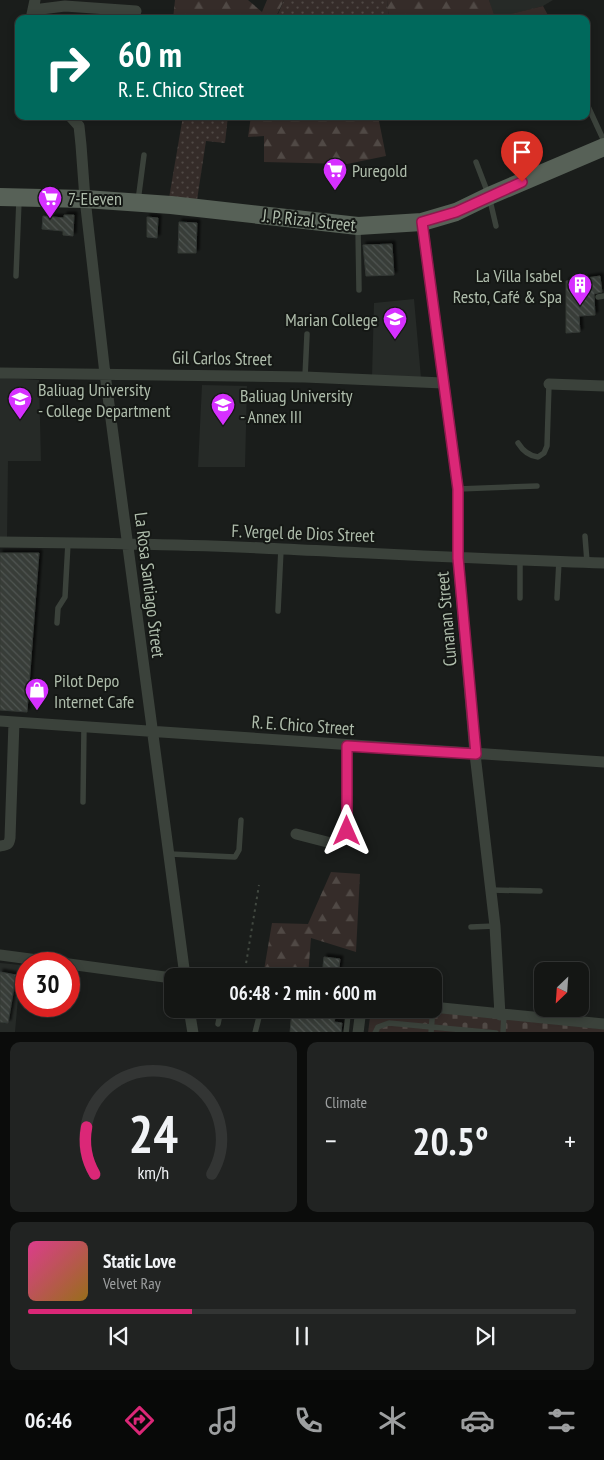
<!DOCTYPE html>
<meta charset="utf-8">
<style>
:root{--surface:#141614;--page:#212322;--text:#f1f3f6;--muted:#9d9fa0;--line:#333534;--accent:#db2777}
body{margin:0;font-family:"PT Sans Narrow",sans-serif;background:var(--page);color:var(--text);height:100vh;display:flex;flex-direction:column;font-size:19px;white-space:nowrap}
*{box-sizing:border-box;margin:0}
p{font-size:16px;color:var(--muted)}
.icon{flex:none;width:28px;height:28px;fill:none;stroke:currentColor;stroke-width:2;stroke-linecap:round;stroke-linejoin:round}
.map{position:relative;height:1032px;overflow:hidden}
.side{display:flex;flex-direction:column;gap:10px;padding:10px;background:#0b0c0b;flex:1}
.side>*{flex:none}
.guide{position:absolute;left:15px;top:15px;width:575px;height:105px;border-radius:10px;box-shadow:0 2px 8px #0003,0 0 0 1px var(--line);background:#00695c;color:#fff;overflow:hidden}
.needle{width:32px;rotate:205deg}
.fabs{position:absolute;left:534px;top:962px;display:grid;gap:10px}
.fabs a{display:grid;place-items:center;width:55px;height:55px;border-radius:10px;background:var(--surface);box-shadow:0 2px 8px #0003,0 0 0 1px var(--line);font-size:25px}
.speed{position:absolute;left:15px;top:952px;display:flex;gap:10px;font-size:25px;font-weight:700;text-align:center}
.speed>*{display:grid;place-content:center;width:65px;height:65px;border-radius:50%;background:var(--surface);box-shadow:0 2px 8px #0003,0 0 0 1px var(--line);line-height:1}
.speed .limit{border:8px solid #d22;background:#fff;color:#111}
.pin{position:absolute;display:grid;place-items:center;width:42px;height:42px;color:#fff;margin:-51px -21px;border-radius:50% 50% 50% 0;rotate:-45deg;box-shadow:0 0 5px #0007}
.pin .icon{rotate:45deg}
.me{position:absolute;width:55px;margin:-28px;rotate:0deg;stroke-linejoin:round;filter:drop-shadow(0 0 4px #0008)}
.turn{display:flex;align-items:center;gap:18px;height:105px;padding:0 20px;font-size:22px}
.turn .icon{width:65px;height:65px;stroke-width:2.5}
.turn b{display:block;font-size:35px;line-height:42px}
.big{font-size:38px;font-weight:700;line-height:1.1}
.side .tile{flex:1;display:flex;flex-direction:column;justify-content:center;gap:8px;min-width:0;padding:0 18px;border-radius:10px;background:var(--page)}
.side .dial{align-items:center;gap:0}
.dial svg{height:130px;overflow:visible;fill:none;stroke:var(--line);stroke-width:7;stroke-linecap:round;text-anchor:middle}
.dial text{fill:var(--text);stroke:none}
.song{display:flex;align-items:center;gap:15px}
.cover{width:60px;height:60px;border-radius:8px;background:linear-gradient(135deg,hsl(330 70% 55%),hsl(40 70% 35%))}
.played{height:5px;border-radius:2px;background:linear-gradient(90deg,var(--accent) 30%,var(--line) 30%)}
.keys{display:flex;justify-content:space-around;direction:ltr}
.heat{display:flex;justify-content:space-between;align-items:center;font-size:28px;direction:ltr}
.side .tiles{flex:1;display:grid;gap:10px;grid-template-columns:1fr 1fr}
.tile:last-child{grid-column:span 2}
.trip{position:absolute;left:164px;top:968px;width:278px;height:50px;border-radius:10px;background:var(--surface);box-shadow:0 2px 8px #0003,0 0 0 1px var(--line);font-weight:700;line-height:50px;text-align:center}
.menu{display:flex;height:80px;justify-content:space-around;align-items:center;background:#080908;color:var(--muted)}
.menu .icon{width:35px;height:35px}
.menu .current{color:var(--accent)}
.menu b{font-size:22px;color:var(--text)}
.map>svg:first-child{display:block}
.built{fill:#262a27}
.grass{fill:url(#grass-dots)}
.forest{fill:url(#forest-firs)}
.cemetery{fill:url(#cemetery-stones)}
.building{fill:url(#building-back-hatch);stroke:#343935;filter:url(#shadow)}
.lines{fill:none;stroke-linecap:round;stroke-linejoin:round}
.path{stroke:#424941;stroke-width:2;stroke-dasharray:2.5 4;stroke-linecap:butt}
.service{stroke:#3b423b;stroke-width:5.5}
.minor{stroke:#3b423b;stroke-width:11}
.primary{stroke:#576157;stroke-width:18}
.route-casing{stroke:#8e194d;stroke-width:12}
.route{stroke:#db2777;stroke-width:9}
.labels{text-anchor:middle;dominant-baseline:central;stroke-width:4;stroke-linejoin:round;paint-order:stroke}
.poi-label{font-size:18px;fill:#afbdac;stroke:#151815;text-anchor:start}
.street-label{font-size:18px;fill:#afbdac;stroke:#151815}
</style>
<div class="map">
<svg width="604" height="1033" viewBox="0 0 604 1033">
<defs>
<pattern id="grass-dots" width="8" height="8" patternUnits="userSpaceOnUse" patternTransform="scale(1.25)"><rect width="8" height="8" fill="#352c29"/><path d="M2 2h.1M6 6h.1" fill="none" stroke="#504945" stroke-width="1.8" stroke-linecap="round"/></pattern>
<pattern id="forest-firs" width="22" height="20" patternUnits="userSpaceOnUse" patternTransform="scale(1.25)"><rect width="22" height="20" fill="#352c29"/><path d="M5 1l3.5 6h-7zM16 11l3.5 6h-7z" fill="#504945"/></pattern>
<pattern id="cemetery-stones" width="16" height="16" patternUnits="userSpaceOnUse" patternTransform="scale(1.25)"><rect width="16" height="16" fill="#352c29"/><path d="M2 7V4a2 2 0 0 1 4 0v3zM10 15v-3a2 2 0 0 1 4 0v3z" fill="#504945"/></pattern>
<pattern id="building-back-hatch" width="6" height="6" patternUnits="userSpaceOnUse" patternTransform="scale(1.25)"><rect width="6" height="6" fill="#373c38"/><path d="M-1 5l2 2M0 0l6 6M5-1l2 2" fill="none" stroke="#515652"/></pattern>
<filter id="shadow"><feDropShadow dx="3" dy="-3" stdDeviation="1" flood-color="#0009"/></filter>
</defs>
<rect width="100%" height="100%" fill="#1a1d1b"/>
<!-- built -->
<path class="built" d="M489 0H553L543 6 494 19Z
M414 299 421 378 372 377 374 303Z
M0 378 39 380 41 461H8L7 540H0Z
M202 385 247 386 245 467H198Z
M0 963 21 965 15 1032H0Z"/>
<!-- grass -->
<path class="grass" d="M284 0H387L389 19H276Z
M183 116H228L225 143 206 141 197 200 169 198Z"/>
<!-- forest -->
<path class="forest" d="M175 0H248L262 12 267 0H284L275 19H173Z
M387 0H489L495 18 543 6 550 19H389Z
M251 116H378L386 156 347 164 264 162V136L248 137Z
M331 872 360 874 356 952 311 938 308 976H263L272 923 308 924Z"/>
<!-- cemetery -->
<path class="cemetery" d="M371 1009H413L604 1029V1033H368Z"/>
<!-- building -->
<path class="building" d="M64 215H74L73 236 63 235V231L42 229 43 216 64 218Z
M147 217 158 218 157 238 147 237Z
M179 222 197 223 196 253H178Z
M392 244 394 275 366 276 363 245Z
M600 276 602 292 594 294 595 315 579 316 580 332 566 333V281Z
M0 553H39L27 712 0 710Z
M324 957 340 959 338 976H322Z
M0 972 16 975 8 1023 0 1022Z
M292 1009H306V1013L310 1016 335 1018 334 1022 342 1023 341 1033H290Z"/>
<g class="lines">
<!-- path -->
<path class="path" d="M244 976 259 885"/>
<!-- service -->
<path class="service" d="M586 102 604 141
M476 162 489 196 496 226
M138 201 144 155
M358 228 359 290
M16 276 19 200
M598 297 604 296
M305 377 307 334
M518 443C523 451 529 456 538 457L544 453 547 446 549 384
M458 489 537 486
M585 536 587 562
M520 560V598
M557 598 559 561
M278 611 281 549
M57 623 58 608 65 597 68 543
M83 802 84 727
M170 854 235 857 239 850 241 820
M491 890 540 891
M471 927 495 926
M311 1009 310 1011 348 1015 346 1033
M218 1024 221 1009
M255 1033 261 1009
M375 1033 378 1027 389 1023 496 1033
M431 1033 433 1007
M503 1033 504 1015"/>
<!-- minor -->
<path class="minor" d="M33 10 65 6 136 11
M31 19 35 0
M70 116 79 126 81 145 85 199 105 374 185 976
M422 222 458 489V558L475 754 495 926 500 1015
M0 373 305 377 443 383
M549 384 604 386
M0 542C94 543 189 544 283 549 390 554 497 560 604 563
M0 721 604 762
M296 834 331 843 342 839 347 831V746
M0 846C7 845 9 845 10 838L14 722
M0 955 68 964
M69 964 172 978
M432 1007 604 1024
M189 1009 193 1033
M358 1033 361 1009"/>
<!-- primary -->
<path class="primary" d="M0 197 85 199 171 205 358 226 422 222 456 212 489 196 604 147"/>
</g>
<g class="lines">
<defs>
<path id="route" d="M347 831V746L476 754 458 558V489L422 222 456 212 522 182"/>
</defs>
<!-- route casing -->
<use href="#route" class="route-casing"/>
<!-- route -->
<use href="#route" class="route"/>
</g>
<!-- icons -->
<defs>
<symbol id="supermarket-pin" viewBox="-11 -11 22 30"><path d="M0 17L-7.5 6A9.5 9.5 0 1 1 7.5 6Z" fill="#d630ff" stroke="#151815"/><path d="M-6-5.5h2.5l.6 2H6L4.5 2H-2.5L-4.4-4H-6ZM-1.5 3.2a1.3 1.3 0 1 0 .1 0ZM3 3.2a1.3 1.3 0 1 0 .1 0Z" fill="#fff"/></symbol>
<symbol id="building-pin" viewBox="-11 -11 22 30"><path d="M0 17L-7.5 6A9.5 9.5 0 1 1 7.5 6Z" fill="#d630ff" stroke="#151815"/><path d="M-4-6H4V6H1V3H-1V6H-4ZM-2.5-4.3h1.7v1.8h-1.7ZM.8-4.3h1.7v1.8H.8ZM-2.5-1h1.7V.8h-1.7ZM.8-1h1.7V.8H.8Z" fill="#fff"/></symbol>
<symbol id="university-pin" viewBox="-11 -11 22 30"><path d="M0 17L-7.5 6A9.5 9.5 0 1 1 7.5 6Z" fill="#d630ff" stroke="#151815"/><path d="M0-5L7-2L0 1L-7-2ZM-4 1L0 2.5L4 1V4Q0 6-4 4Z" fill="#fff"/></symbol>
<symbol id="shop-pin" viewBox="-11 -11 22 30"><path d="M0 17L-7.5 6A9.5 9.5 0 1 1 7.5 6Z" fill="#d630ff" stroke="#151815"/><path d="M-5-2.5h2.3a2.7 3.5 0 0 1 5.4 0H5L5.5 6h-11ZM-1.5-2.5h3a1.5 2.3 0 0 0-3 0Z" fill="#fff"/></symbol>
</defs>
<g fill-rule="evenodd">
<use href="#supermarket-pin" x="321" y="156" width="28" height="38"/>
<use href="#supermarket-pin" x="36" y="184" width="28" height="38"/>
<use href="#building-pin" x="566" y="271" width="28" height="38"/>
<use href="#university-pin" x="381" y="305" width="28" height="38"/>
<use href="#university-pin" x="6" y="385" width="28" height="38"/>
<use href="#university-pin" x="209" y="391" width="28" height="38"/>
<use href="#shop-pin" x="23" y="676" width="28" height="38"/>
</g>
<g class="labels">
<!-- poi labels -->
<g class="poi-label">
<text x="352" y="170">Puregold</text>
<text x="68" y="198">7-Eleven</text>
<text x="562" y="275" text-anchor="end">La Villa Isabel<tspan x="562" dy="21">Resto, Café &amp; Spa</tspan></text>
<text x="378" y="319" text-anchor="end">Marian College</text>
<text x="38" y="389">Baliuag University<tspan x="38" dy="21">- College Department</tspan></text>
<text x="240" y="395">Baliuag University<tspan x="240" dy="21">- Annex III</tspan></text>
<text x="54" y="680">Pilot Depo<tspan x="54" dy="21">Internet Cafe</tspan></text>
</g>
<!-- street labels -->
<g class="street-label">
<text transform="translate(309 220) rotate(6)">J. P. Rizal Street</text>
<text transform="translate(222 358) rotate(1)">Gil Carlos Street</text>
<text transform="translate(303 533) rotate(2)">F. Vergel de Dios Street</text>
<text transform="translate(150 585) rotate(83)">La Rosa Santiago Street</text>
<text transform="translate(446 619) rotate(-95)">Cunanan Street</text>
<text transform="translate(303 725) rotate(4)">R. E. Chico Street</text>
</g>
</g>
</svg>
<div class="fabs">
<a><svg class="needle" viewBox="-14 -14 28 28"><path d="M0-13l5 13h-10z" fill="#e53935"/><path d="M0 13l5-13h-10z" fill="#9d9fa0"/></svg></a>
</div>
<div class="speed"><div class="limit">30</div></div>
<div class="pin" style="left:522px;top:182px;background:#d93025"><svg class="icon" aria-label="arrive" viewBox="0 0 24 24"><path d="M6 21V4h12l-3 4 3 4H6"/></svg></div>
<svg class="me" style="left:347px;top:831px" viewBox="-20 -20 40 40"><path d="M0-17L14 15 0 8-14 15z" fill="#db2777" stroke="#fff" stroke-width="4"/></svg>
<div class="trip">06:48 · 2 min · 600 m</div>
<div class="guide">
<div class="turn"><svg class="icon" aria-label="right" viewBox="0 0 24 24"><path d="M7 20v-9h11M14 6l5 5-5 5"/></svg><div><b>60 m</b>R. E. Chico Street</div></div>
</div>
</div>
<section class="side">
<div class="tiles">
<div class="tile dial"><svg viewBox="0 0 100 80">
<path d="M14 69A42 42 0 1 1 86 69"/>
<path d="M14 69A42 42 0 0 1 9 40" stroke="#db2777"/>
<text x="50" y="56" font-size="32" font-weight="700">24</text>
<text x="50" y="72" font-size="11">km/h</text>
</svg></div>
<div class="tile"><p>Climate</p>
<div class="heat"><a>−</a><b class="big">20.5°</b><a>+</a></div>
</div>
<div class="tile">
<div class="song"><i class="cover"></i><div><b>Static Love</b><p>Velvet Ray</p></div></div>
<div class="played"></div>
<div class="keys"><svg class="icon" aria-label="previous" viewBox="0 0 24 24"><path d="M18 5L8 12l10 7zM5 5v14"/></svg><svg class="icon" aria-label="pause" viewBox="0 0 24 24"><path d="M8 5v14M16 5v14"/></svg><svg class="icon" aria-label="next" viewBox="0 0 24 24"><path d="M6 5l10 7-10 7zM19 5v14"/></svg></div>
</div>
</div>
</section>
<nav class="menu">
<b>06:46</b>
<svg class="icon current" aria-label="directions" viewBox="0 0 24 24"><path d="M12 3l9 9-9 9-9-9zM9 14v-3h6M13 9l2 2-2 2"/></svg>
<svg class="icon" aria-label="music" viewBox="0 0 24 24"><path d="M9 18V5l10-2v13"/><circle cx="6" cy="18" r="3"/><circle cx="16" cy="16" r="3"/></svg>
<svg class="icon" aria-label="phone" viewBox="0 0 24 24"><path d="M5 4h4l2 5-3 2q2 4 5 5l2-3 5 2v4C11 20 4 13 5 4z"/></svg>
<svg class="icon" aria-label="climate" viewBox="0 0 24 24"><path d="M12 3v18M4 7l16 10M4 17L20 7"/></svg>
<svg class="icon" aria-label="car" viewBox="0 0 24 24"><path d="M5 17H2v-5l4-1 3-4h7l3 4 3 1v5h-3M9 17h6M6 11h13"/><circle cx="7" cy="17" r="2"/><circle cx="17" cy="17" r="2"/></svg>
<svg class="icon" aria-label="filters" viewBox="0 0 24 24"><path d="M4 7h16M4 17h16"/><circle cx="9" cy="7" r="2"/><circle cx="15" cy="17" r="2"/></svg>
</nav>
